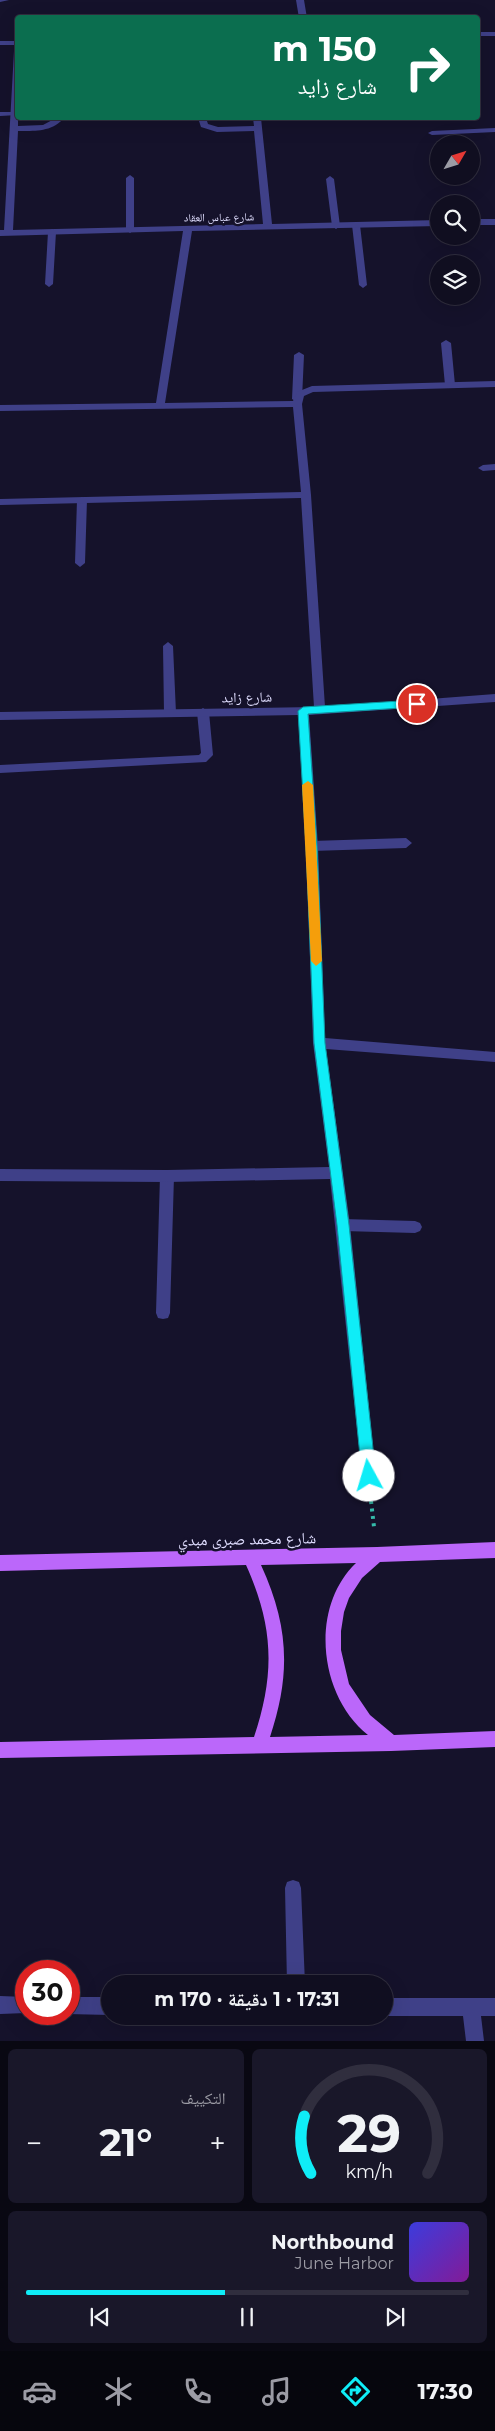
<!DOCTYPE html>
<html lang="ar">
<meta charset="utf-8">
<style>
:root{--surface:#100e20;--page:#191729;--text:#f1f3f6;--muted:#9c9ca5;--line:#302e3e;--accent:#0fedf7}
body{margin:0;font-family:Montserrat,"Noto Naskh Arabic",sans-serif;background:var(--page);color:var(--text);direction:rtl;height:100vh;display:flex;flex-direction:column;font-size:19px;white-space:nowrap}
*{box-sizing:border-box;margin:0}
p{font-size:16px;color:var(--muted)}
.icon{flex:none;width:28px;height:28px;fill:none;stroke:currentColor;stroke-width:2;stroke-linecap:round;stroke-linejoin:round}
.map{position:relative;height:2041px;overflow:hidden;direction:ltr}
.panel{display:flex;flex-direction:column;gap:8px;padding:8px;background:#090812;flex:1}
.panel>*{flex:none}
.top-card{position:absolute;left:15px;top:15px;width:465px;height:105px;border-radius:5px;box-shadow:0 5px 20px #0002,0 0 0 1px var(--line);direction:rtl;background:#0b6e4f;color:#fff;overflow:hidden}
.needle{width:32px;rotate:51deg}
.tools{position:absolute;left:430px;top:135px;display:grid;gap:10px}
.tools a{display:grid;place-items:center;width:50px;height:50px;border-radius:50%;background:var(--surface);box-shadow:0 5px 20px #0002,0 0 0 1px var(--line);font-size:25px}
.speed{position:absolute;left:15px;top:1960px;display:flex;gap:10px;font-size:25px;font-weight:700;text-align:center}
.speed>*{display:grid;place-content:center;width:65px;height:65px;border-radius:50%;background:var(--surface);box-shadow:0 5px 20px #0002,0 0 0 1px var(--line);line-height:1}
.speed .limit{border:8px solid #d22;background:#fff;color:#111}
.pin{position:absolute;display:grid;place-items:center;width:42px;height:42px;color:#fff;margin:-21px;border:2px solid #fff;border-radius:50%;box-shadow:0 1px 5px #0007}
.me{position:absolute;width:55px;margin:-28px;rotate:354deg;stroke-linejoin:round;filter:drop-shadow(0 0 4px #0008)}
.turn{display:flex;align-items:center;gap:18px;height:105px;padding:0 20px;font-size:22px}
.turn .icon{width:65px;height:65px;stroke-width:2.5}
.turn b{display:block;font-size:35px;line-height:42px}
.big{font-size:38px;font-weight:700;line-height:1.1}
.panel .tile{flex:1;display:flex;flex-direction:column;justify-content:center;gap:8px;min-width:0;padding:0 18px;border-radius:8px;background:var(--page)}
.panel .dial{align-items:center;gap:0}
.dial svg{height:130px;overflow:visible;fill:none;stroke:var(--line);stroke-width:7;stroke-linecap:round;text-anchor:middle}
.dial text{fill:var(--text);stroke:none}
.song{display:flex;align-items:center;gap:15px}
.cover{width:60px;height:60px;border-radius:8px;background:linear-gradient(135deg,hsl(240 70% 55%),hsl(290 70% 35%))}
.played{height:5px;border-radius:2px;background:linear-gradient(90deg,var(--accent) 45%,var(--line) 45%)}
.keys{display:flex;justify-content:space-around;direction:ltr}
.heat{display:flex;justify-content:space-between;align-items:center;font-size:28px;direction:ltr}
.panel .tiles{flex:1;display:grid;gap:8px;grid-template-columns:1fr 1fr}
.tile:last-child{grid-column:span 2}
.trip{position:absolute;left:101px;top:1975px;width:292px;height:50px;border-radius:25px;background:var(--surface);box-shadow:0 5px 20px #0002,0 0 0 1px var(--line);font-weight:700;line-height:50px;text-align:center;direction:rtl}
.dock{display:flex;height:80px;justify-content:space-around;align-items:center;background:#06060d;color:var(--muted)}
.dock .icon{width:35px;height:35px}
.dock .on{color:var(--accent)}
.dock b{font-size:22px;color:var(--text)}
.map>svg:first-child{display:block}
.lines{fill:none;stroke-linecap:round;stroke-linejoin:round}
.path{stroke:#35baaa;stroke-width:4;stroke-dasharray:3 4.5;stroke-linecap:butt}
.service{fill:#3f4088;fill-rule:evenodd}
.minor{fill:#3f4088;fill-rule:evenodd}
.primary{fill:#bb67fa;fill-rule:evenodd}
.route{fill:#0fedf7;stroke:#0a9aa1}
.slow{fill:#f59e0b}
.labels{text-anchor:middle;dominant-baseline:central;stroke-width:5;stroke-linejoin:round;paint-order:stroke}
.far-street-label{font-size:11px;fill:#dfddfe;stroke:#15122b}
.street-label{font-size:14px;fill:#dfddfe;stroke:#15122b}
.near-street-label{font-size:16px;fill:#dfddfe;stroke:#15122b}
</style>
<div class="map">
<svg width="495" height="2041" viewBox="0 0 495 2041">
<rect width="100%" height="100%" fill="#15122b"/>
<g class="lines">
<!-- path -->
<path class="path" d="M371 1501 374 1527"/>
<!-- service -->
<path class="service" d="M0 112H14L18 115 0 116Z
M495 128V132L432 135 428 133 432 131Z
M130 175 134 178V230L130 233 126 230V178Z
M330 176 334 179 340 226 336 229 332 226 326 179Z
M356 222 360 225 367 285 363 288 359 285 352 225Z
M52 229 56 232 53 284 49 287 45 284 48 232Z
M446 340 451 343 455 385 450 388 445 385 441 343Z
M299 352 304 355 302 399 297 402 292 399 294 355Z
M495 464V470L483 471 478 468 483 465Z
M82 497 87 500 85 563 80 567 75 563 77 500Z
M168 642 173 646 176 713 170 717 164 713 163 646Z
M203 708 209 712 213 755 206 762 0 773V765L199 755 201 753 197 712Z
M406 838 412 843 406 848 312 851 306 846 312 841Z
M167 1170 172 1172 174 1176 170 1313 168 1318 163 1319 158 1318 156 1313 160 1176 162 1172Z
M343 1219 415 1221 420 1223 422 1227 420 1231 415 1233 343 1231 338 1229 336 1225 338 1221Z
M293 1880 299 1882 301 1888 305 1984H287L285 1888 287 1882Z"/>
<!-- minor -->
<path class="minor" d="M0 0H9L0 2Z
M296 0H304L307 18H299Z
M478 32H495V36H478Z
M0 41H18V45H0Z
M18 49V126L43 125 56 118H64C52 132 35 131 18 131L13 230 263 224 254 131 217 132 201 127 198 118H206L208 124 218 127 254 126 253 118H261L272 224 439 220V226L192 231 165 403 293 401 297 392 312 386 495 381V387L313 392 304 396 302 404 311 495 325 707 495 694V702L309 715 318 846 325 1038 495 1052V1062L326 1049 350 1225 376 1475 374 1480 369 1482 364 1480 362 1475 330 1179 167 1182 0 1181V1169L167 1170 329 1167 313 1043 306 846 298 715 0 720V712L314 707 301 498 0 505V499L301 492 293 407 0 411V405L156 403 183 231 0 236V230H4L14 51Z
M471 219H495V225H471Z
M0 1996 26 1997V2013L0 2014Z
M69 1997H110V2015L67 2014H69Z
M385 1998H495V2016H481L484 2041H466L463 2016H385Z"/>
<!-- primary -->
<path class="primary" d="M495 1542V1558L380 1562 362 1578 349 1598 344 1612 341 1631V1650L349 1684 370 1715 394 1735 495 1731V1747L391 1751 0 1758V1742L254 1737C275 1674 274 1627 246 1565L0 1571V1555L377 1547ZM356 1563C309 1608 319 1696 368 1735L270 1737C291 1674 289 1626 261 1565Z"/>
</g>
<!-- route -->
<path class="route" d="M417 700 422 704 417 707 308 714 317 846 325 1043 349 1225 376 1476 374 1480 369 1482 364 1480 362 1476 337 1225 314 1043 306 846 298 711 303 707Z"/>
<!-- slow -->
<path class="slow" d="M308 781 313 785 322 961 316 966 311 961 302 785Z"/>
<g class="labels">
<!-- far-street labels -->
<g class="far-street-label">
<text transform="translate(219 217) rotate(-1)">شارع عباس العقاد</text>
</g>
<!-- street labels -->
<g class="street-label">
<text transform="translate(247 697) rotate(-1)">شارع زايد</text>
</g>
<!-- near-street labels -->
<g class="near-street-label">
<text transform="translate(247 1539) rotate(-1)">شارع محمد صبرى مبدي</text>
</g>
</g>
</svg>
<div class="tools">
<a><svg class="needle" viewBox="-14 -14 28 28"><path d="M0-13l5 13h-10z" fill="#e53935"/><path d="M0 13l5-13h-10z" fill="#9c9ca5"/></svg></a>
<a><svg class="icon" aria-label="search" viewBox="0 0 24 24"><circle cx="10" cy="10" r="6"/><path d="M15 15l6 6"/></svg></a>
<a><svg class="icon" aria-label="layers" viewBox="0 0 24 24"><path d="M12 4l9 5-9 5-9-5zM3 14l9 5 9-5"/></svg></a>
</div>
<div class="speed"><div class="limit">30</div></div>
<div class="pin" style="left:417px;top:704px;background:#d93025"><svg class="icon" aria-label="arrive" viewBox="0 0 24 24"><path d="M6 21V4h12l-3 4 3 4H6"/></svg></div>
<svg class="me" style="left:369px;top:1476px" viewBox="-20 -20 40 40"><circle r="19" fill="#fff"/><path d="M0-13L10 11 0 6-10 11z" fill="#0fedf7"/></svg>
<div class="trip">17:31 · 1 دقيقة · 170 m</div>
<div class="top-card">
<div class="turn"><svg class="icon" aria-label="right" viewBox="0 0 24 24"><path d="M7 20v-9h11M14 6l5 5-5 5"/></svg><div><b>150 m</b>شارع زايد</div></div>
</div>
</div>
<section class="panel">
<div class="tiles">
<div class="tile dial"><svg viewBox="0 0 100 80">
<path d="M14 69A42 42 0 1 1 86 69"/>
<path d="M14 69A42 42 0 0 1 10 34" stroke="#0fedf7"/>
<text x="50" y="56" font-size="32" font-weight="700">29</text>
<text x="50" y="72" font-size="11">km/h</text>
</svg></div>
<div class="tile"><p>التكييف</p>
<div class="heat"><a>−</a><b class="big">21°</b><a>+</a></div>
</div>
<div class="tile">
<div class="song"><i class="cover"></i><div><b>Northbound</b><p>June Harbor</p></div></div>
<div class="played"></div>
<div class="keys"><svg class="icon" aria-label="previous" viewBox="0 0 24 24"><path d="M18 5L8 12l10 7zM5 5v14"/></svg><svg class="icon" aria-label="pause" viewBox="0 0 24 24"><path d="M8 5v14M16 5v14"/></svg><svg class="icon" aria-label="next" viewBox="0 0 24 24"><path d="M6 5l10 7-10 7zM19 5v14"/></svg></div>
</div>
</div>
</section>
<nav class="dock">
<b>17:30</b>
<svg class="icon on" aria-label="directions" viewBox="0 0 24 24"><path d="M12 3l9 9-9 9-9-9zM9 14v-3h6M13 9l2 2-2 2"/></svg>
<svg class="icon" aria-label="music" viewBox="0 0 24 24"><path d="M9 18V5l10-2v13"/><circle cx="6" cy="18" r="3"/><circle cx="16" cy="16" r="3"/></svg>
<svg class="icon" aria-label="phone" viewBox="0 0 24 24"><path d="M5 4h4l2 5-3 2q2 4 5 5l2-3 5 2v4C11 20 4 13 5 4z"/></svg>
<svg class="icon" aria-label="climate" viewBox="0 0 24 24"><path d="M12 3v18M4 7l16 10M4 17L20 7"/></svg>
<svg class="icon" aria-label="car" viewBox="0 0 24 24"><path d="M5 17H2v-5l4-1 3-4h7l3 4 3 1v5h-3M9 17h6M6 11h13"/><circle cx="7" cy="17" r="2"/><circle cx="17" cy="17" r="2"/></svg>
</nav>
